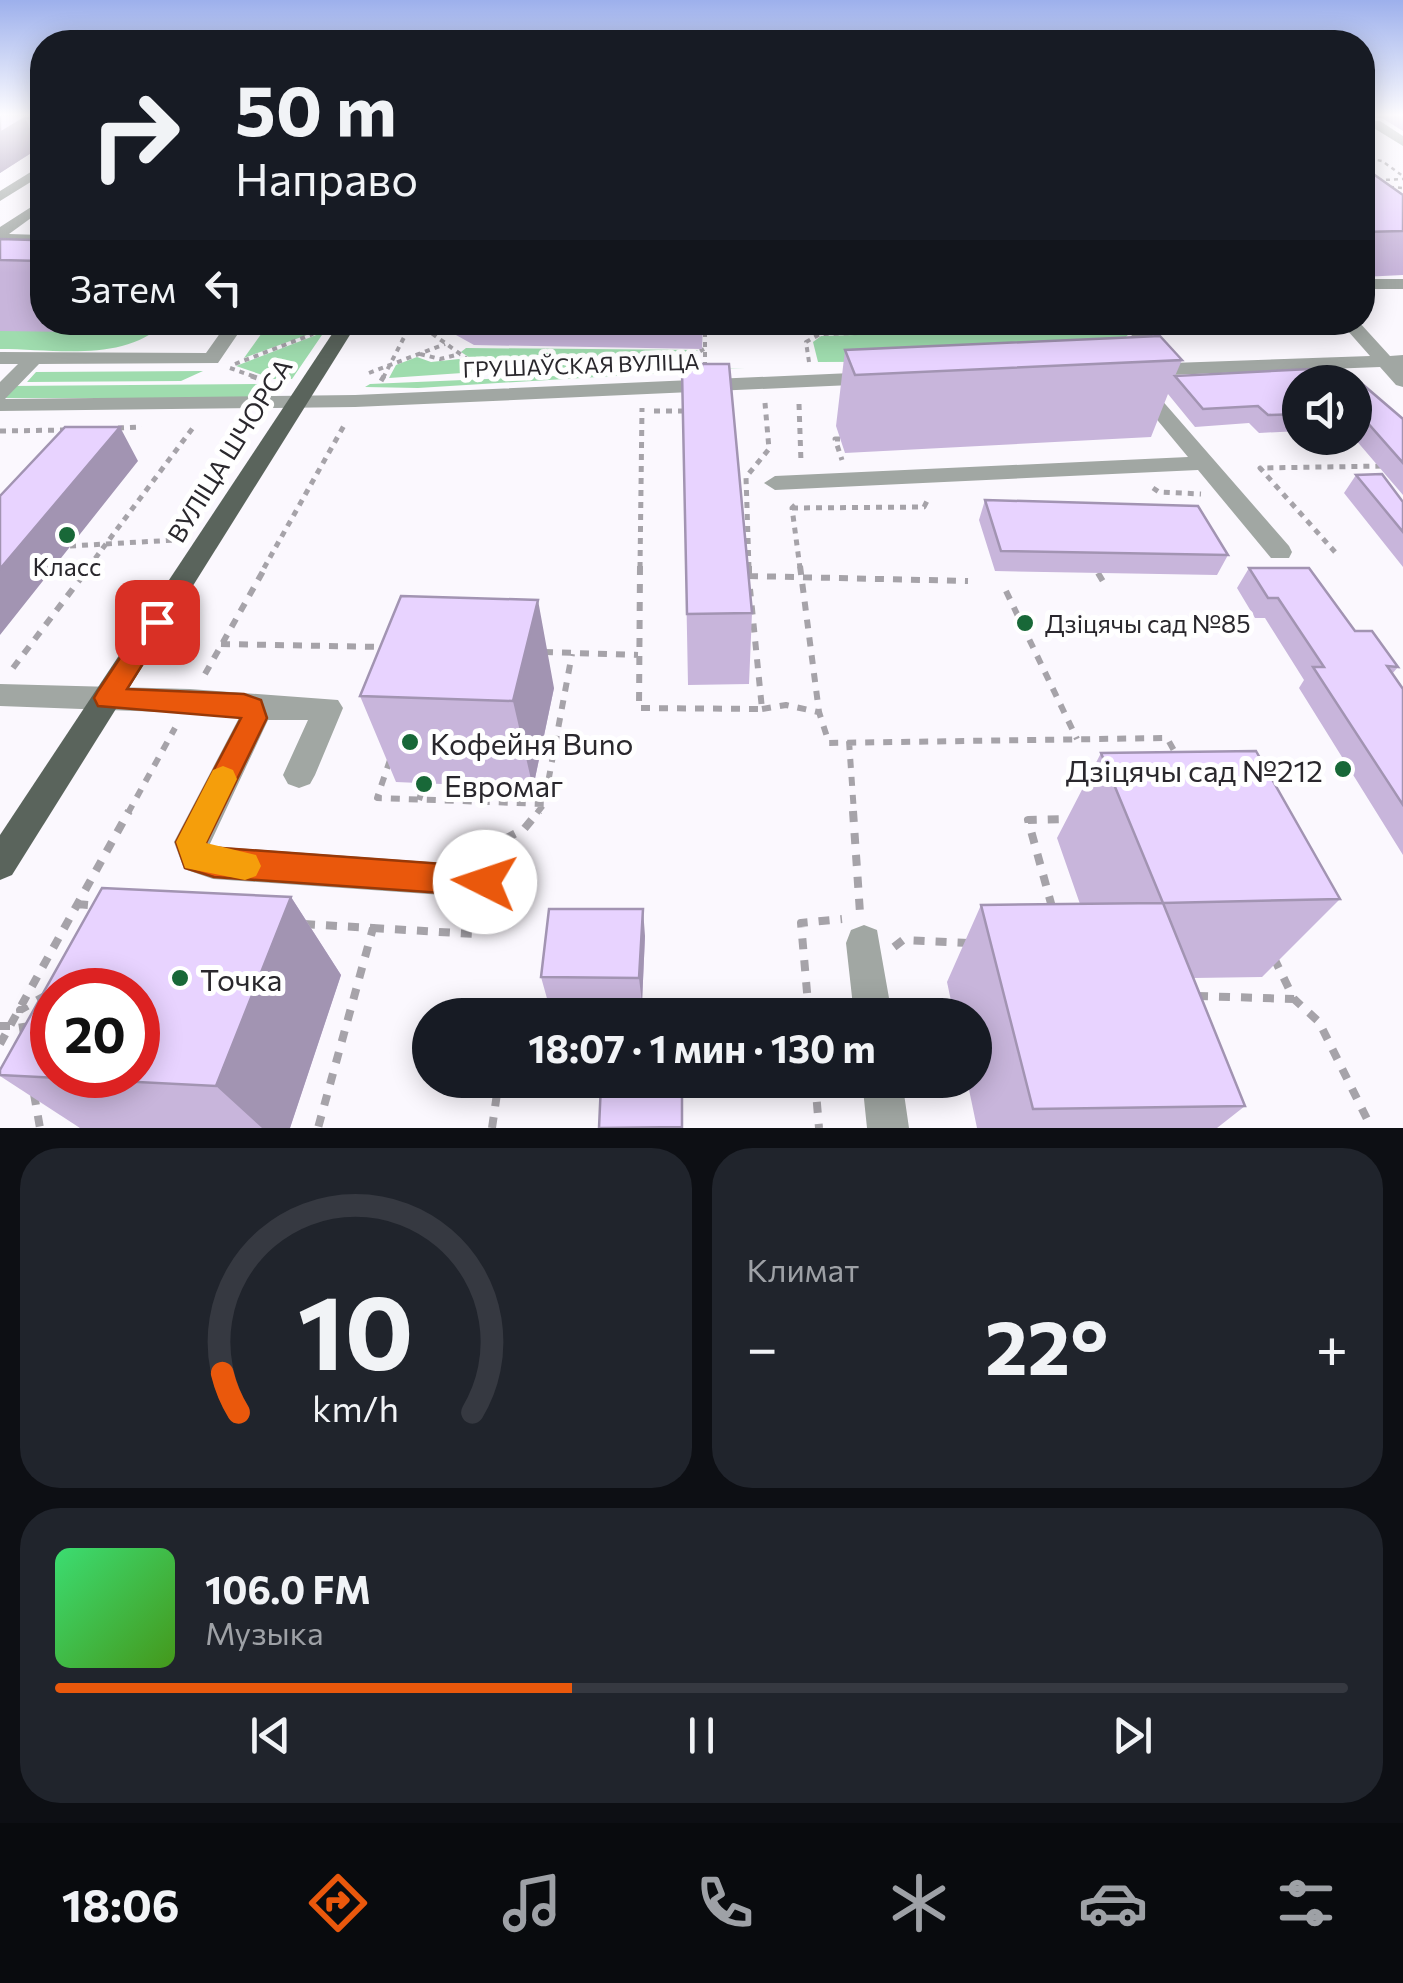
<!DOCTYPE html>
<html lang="ru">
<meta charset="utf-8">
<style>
:root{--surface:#171b24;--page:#20242c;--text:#f1f3f6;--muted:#9ea1a6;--line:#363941;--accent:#ea580c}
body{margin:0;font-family:Commissioner,sans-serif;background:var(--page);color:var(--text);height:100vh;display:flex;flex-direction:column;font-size:38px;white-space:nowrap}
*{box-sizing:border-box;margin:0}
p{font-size:32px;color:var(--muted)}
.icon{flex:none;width:55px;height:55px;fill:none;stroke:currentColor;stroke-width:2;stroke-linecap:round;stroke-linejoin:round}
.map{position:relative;height:1128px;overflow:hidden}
.side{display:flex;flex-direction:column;gap:20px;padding:20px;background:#0d0f14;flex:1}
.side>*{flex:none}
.guide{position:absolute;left:30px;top:30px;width:1345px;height:305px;border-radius:40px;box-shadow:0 5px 25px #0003;background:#171b24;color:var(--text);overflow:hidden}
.controls{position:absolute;left:1282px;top:365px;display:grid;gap:20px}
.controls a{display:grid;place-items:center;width:90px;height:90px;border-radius:50%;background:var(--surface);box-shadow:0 5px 25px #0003;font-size:50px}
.speed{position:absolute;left:30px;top:968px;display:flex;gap:20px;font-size:50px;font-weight:700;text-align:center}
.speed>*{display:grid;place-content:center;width:130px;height:130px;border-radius:50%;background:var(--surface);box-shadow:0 5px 25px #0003;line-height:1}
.speed .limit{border:15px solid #d22;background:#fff;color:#111}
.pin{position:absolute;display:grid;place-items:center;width:85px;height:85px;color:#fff;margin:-42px;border-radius:20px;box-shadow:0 5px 15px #0006}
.me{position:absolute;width:110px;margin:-55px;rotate:274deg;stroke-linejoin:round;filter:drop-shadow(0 0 8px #0008)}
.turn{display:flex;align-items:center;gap:35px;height:210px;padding:0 40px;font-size:45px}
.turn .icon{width:130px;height:130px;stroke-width:2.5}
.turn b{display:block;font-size:70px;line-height:85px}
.then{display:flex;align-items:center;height:95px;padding:0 40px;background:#0003;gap:20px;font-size:38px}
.big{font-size:75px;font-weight:700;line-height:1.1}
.side .tile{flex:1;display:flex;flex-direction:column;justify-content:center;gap:15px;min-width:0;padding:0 35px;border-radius:40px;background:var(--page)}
.side .dial{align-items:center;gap:0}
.dial svg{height:260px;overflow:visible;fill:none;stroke:var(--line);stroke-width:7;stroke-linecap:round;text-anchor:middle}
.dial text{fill:var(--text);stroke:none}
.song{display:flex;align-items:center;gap:30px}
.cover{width:120px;height:120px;border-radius:15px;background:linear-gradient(135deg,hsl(140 70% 55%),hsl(100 70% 35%))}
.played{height:10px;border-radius:5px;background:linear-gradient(90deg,var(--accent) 40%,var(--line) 40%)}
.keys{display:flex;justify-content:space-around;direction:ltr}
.heat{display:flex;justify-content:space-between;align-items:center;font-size:55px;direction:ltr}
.side .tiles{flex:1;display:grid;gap:20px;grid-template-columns:1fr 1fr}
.tile:last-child{grid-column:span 2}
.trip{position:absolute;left:412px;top:998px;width:580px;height:100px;border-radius:50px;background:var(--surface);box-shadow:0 5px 25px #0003;font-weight:700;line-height:100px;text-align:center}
.menu{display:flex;height:160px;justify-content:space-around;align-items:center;background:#090b0e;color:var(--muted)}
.menu .icon{width:70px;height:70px}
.menu .selected{color:var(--accent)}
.menu b{font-size:45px;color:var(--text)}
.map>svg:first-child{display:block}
.green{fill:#9fdcae}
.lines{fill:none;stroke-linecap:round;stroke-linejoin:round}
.path-far4{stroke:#a6a3a9;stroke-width:2.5;stroke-dasharray:4 4;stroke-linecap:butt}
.path-far3{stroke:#a6a3a9;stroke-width:4;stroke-dasharray:5 5;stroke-linecap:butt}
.path-far2{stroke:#a6a3a9;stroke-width:5;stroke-dasharray:6 6;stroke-linecap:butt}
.path-far1{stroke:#a6a3a9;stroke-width:6;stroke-dasharray:9 9;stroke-linecap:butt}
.path{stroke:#a6a3a9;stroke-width:8;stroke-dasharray:11 11;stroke-linecap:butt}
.minor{fill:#a1a7a3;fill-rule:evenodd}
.major{fill:#5a645c;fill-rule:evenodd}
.wall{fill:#c8b5db}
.shaded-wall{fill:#a294b2}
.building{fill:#e8d3ff;stroke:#a294b2;stroke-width:2.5;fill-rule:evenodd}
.route{fill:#ea580c;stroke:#983908;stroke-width:2.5}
.slow{fill:#f59e0b}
.poi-dot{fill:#186838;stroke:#fff;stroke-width:4}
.labels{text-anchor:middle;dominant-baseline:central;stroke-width:10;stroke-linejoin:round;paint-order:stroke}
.far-street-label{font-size:22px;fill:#2a282d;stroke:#fff}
.street-label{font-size:25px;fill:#2a282d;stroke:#fff}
.poi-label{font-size:25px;fill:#2a282d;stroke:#fff}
.near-poi-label{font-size:30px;fill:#2a282d;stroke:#fff;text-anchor:start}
</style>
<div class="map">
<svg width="1403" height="1128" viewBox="0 0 1403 1128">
<rect width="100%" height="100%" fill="#fbf8fe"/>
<!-- green -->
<path class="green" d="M0 302 42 322 165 323C123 363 54 349 0 349Z
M269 323V322L329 323 326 328 244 358Z
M1117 327 1130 333 1101 361 818 362 813 342 821 336Z
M324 332 292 379H274L236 366Z
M466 348 698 350 674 365 493 373 461 352Z
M417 357 431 362 459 359 477 372 389 378 396 365Z
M745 368 418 388 365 387 370 384Z
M203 371 181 381 27 382 36 372Z
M271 384 269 393 261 398H0L10 386Z"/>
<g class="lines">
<!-- path-far4 -->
<path class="path-far4" d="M1362 157 1382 161 1403 176
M1362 181 1403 179
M1390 187 1403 188"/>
<!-- path-far3 -->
<path class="path-far3" d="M416 322 488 374
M705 322V364
M420 354 440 359 460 354
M809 362 806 342 820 334 1118 327
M235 364 313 334
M674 366 704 349
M230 368 258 378
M369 373 445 344
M383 378 412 322"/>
<!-- path-far2 -->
<path class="path-far2" d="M251 376 266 381
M381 381 384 376
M799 404 801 462
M654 411H687
M118 428 142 427
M0 431 67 430
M840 439H835L842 460
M1153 488 1159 492 1201 494
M795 505 792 508 800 568
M792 508 924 507 929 497
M70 546 176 540
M1335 552 1260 468 1385 466
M88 568 195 425
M264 568 346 422
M640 568 642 408
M749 568 746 477 769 449 765 403"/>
<!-- path-far1 -->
<path class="path-far1" d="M640 566 639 708 762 709 750 589
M749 566V579
M800 566 819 712 829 743 1167 738 1176 754
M1098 573 1107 588
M749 576 968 581
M1006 591 1077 739
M221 644 383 647
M544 652 638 655
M13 668 90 566
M205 674 266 566
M762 709 786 705 818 712
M849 741 854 813
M390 760 377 798 544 804
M419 800 424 784
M128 813 175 728
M537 813 544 804 572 654"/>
<!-- path -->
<path class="path" d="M853 811 860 913
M491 853 493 845 524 829 539 811
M77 904 99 906
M1052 907 1028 820 1071 819
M304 924 373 928 318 1128
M373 928 474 934 478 913
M894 947 903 940 971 943
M1274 958 1294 999 1319 1022 1369 1123
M1197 996 1294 999
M809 1015 801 923 842 919
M0 1026H10
M24 1034 20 1010 52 992
M420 1035H430
M0 1044 129 811
M815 1080 819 1128
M34 1094 40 1128
M492 1128 499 1080"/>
<!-- minor -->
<path class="minor" d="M1372 121H1380L1403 136V146L1372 127Z
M42 165V175L0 201V191Z
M42 200V210L9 234 42 235V243L0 244V227Z
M1362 279H1403V289H1362Z
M228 322H246L218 363 39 364 5 399 355 395 874 372 884 378 874 384 355 407 0 411V382L18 364H0V352L206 353Z
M1146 322H1166L1128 360H1114V352Z
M1340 322H1359L1390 356 1403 355V387L1396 385 1380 367 1144 376 1134 370 1144 364 1370 356Z
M1139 380 1146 382 1289 546 1292 552 1289 558H1271L1198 470 775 490 764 483 775 476 1188 457 1129 386Z
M0 684 190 689 338 700 343 708 315 775 310 784 299 788 288 784 283 775 308 720H268L209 846 485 866 497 871 502 882 497 893 485 898 213 879 184 869 174 842 239 718 190 713 0 706Z
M864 925 877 930 892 1015H854L846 943 851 930Z
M862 1080H902L909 1128H867Z"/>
<!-- major -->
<path class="major" d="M340 322H358L12 875 0 880V835Z"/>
</g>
<!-- wall -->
<path class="wall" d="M0 115H42V148H39L0 173Z
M1366 115H1403V131L1382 118H1371Z
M1362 166 1403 195V275L1362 277Z
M0 239 33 240 37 247 42 246V322H154L146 333 0 331Z
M454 322H703L702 349 474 345 456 335Z
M968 322H1138L1137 325 976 330Z
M1160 336 1182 360 1175 376 1311 369 1361 383 1403 419V495L1355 439 1326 440 1322 438H1355V382H1300V431L1259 433 1249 423 1195 427 1168 394 1151 437 845 453 836 426 845 350Z
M682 370 752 613 749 684 688 685Z
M1356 475 1403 502V567L1344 493Z
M985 500 1228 555 1217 575 995 571 979 520Z
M1249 568 1355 631 1398 667 1392 674 1403 689V855L1299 688 1304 680 1265 618H1255L1237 588Z
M554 688 533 788 396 782 360 696Z
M1101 753 1340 899 1262 977 1193 978 1245 1106 1217 1128H977L967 1080H975V1015H954L947 982 981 905 1080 904 1057 838Z
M291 897 341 975 290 1128H80L0 1076V1070Z
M645 936 642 1003 548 1002 541 977Z"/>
<!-- shaded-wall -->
<path class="shaded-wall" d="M25 118 39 148 0 173V133Z
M141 322H154L146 333Z
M120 427 138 461 0 635V569Z
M538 600 554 688 533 788 513 701Z
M291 897 341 975 290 1128H262L216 1086Z
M643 909 645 936 642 1003 639 978Z"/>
<!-- building -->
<path class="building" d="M0 115H42V118H25L0 133Z
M1362 166 1403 195V231L1362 232Z
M0 239 33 240 35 248 42 246V261L0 260Z
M1160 336 1182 360 855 375 845 350Z
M702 364H729L752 613 687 614 682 370H702Z
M1311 369 1361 383 1403 419V463L1366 421 1355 422V382H1300V414L1268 415 1258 406 1203 409 1175 376Z
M65 427H120L0 569V496Z
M1382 474 1403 502V532L1356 475Z
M985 500 1198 506 1228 555 1001 551Z
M1249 568H1309L1355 631H1372L1398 667 1387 666 1403 689V805L1313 667H1324L1278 598H1268Z
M401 596 538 600 513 701 360 696Z
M1256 751 1340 899 1163 903 1101 753Z
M102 888 291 897 216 1086 0 1075V1070ZM52 990H138V1075H52Z
M1163 903 1245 1106 1033 1109 981 905Z
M549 909H643L639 978 541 977Z
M682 1082V1127L599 1128 601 1084Z"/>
<!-- sky -->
<linearGradient id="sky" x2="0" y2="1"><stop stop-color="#9db0ec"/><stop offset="0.42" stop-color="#fdfcff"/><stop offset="1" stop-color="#fdfcff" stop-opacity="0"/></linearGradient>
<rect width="1403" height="273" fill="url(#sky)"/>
<!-- route -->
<path class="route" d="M157 613 169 622 127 689 244 694 261 700 267 718 206 843 208 847 485 867 496 871 500 882 496 892 485 896 214 877 185 868 176 842 241 718 98 706 94 698 98 691 148 616Z"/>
<!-- slow -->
<path class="slow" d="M223 766 233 770 237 779 206 843 256 855 261 866 256 876 245 880 185 868 176 842 213 770Z"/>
<!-- markers -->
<g class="poi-dot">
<circle cx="67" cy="535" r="10"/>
<circle cx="1025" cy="623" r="10"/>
<circle cx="410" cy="742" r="10"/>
<circle cx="1343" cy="769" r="10"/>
<circle cx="424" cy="784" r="10"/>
<circle cx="180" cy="978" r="10"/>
</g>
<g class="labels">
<!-- far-street labels -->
<g class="far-street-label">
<text transform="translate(581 365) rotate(-2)">ГРУШАЎСКАЯ ВУЛІЦА</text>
</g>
<!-- street labels -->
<g class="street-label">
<text transform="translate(229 450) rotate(-58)">ВУЛІЦА ШЧОРСА</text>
</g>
<!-- poi labels -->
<g class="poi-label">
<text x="67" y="566">Класс</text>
<text x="1045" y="623" text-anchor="start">Дзіцячы сад №85</text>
</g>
<!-- near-poi labels -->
<g class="near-poi-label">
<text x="430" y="742">Кофейня Buno</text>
<text x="1323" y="769" text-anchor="end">Дзіцячы сад №212</text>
<text x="444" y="784">Евромаг</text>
<text x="200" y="978">Точка</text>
</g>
</g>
</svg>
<div class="controls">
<a><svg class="icon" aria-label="sound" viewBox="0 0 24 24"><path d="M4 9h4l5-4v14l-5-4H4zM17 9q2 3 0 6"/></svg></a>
</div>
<div class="speed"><div class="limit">20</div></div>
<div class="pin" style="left:157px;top:622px;background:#d93025"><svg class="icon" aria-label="arrive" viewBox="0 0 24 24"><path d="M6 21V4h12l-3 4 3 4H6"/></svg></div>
<svg class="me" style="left:485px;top:882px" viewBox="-20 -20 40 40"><circle r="19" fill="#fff"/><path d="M0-13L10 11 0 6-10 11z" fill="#ea580c"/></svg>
<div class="trip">18:07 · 1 мин · 130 m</div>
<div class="guide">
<div class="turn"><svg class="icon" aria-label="right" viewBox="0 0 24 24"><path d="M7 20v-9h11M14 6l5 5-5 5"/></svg><div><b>50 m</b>Направо</div></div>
<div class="then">Затем<svg class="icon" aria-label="left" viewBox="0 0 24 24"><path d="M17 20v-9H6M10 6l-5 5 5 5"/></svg></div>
</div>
</div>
<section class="side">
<div class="tiles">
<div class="tile dial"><svg viewBox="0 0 100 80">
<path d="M14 69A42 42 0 1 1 86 69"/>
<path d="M14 69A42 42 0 0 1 9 57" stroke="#ea580c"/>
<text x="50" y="56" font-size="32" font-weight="700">10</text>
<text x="50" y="72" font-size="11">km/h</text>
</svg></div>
<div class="tile"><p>Климат</p>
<div class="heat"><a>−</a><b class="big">22°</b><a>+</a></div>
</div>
<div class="tile">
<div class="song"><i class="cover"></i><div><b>106.0 FM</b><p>Музыка</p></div></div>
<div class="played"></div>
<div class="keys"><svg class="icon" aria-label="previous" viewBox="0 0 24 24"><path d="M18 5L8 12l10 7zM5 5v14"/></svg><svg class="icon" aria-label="pause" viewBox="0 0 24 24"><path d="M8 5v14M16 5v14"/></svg><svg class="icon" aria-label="next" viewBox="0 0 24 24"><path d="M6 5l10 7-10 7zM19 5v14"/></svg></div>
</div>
</div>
</section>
<nav class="menu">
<b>18:06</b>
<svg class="icon selected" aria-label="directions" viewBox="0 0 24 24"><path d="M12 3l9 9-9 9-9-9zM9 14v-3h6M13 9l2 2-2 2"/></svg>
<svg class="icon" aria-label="music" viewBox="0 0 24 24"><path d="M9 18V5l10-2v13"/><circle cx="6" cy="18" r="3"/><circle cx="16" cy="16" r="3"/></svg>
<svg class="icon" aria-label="phone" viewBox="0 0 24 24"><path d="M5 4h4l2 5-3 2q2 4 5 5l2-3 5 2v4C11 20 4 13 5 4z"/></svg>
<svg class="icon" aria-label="climate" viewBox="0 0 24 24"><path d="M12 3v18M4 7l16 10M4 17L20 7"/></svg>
<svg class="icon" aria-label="car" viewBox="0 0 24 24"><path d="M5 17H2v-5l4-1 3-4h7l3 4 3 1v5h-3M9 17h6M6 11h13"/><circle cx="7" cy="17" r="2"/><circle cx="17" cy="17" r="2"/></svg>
<svg class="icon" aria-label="filters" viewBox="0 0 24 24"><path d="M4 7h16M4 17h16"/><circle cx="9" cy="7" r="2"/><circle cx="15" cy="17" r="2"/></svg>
</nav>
